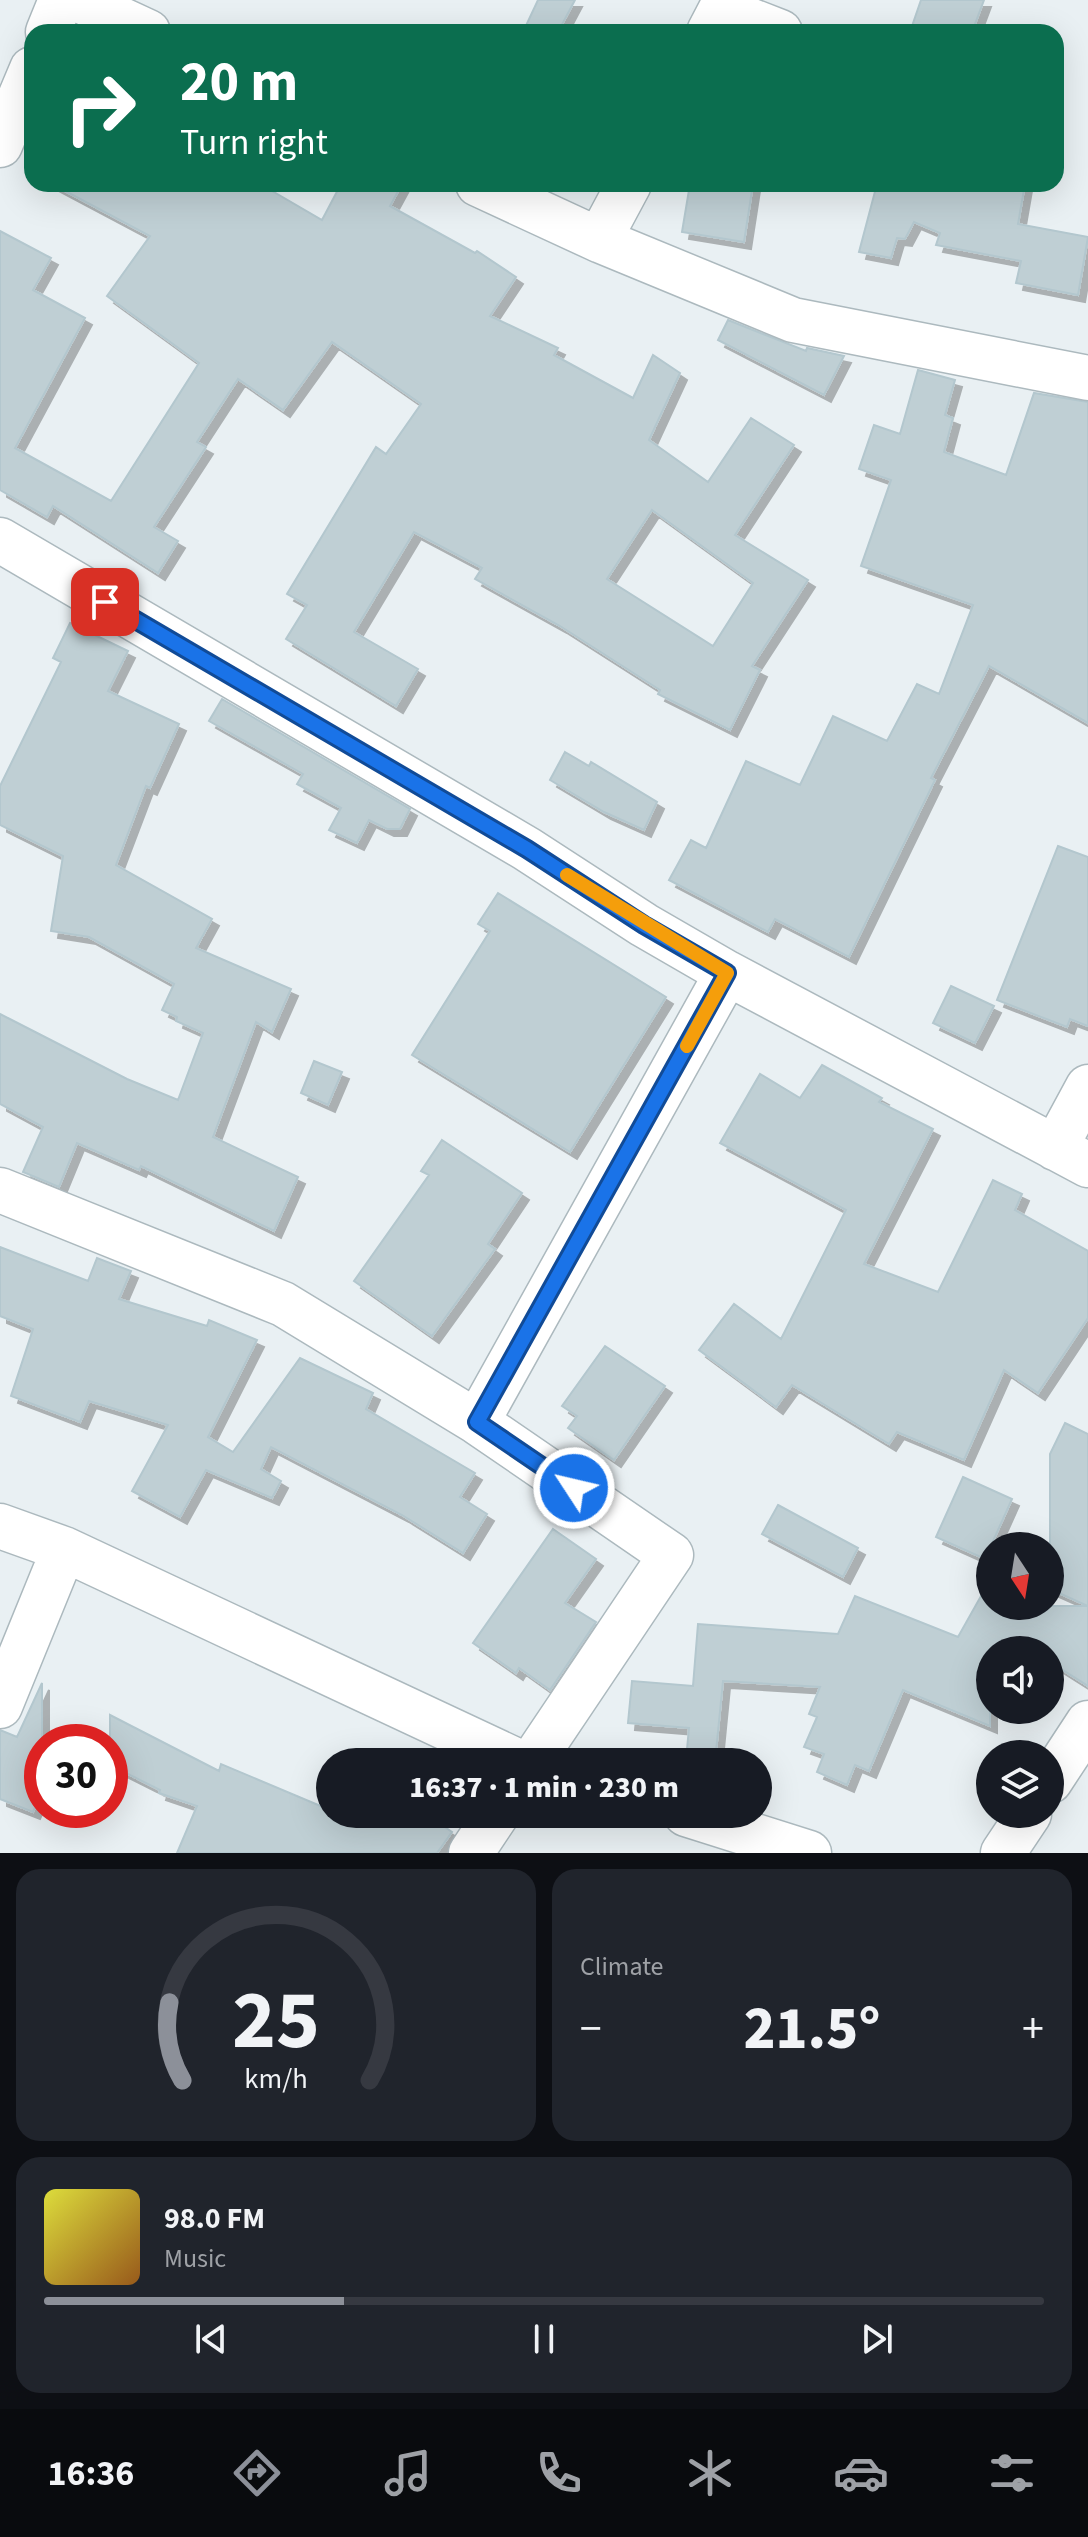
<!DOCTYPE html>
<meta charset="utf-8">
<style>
:root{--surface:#171b24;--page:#20242c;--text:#f1f3f6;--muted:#9ea1a6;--line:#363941;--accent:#8c9099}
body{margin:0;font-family:"Source Sans 3",sans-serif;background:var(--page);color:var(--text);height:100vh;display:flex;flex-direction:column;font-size:30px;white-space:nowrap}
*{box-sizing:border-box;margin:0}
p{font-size:26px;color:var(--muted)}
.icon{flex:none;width:44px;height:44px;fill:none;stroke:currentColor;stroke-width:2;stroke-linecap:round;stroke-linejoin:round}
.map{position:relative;height:1853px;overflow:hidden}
.side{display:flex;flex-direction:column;gap:16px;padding:16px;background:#0d0f14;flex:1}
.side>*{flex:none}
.guide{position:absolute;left:24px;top:24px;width:1040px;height:168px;border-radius:24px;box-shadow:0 8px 32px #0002;background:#0b6e4f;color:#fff;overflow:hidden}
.needle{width:52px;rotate:168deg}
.buttons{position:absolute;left:976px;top:1532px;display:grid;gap:16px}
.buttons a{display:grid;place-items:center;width:88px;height:88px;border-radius:50%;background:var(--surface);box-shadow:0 8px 32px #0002;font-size:40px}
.speed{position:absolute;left:24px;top:1724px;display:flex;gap:16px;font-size:40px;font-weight:700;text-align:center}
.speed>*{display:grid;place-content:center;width:104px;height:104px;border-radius:50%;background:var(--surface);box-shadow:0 8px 32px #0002;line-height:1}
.speed .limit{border:12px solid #d22;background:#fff;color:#111}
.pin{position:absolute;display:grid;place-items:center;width:68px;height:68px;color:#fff;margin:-34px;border-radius:16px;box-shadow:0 4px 12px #0006}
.me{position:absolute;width:88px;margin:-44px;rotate:305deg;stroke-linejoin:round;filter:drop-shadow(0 0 6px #0008)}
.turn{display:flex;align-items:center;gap:28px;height:168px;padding:0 24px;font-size:36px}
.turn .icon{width:104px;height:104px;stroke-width:2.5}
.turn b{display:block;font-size:56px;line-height:68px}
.big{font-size:60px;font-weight:800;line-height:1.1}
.side .card{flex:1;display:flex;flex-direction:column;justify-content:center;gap:12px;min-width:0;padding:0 28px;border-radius:24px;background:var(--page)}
.side .dial{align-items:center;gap:0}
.dial svg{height:208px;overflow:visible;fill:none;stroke:var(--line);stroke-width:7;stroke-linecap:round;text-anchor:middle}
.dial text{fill:var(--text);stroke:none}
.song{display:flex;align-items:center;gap:24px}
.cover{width:96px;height:96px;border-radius:12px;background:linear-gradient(135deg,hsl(60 70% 55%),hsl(30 70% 35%))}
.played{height:8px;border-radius:4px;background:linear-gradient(90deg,var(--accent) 30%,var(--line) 30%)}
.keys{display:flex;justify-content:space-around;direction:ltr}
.heat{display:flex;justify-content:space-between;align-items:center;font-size:44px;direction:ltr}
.side .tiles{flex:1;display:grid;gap:16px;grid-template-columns:1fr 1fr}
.card:last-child{grid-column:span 2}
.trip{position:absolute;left:316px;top:1748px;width:456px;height:80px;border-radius:40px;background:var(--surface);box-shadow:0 8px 32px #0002;font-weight:800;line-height:80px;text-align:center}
.dock{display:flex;height:128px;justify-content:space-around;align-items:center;background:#090b0e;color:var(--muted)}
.dock .icon{width:56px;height:56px}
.dock .on{color:var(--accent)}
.dock b{font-size:36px;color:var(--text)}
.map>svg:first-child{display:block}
.building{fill:#bfcfd4;stroke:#b3c7ce;stroke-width:2;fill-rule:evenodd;filter:url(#shadow)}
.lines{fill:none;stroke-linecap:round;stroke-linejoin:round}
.minor-casing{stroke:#acb9be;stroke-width:47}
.minor{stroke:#fff;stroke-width:44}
.route-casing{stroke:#114b97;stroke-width:20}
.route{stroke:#1a73e8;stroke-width:14}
.slow{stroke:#f59e0b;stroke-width:14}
</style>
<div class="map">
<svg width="1088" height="1853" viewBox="0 0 1088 1853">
<defs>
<filter id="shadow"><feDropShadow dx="7" dy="7" stdDeviation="0" flood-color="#0004"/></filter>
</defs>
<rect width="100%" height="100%" fill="#e9f0f3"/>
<!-- building -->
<path class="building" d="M538 0H575L558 32H523Z
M921 0H984L972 32H910Z
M52 184H260L322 220 341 184H402L390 206 475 253 477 251 516 277 490 316 558 348 554 355 633 398 653 355 680 373 649 440 708 482 751 418 794 445 735 535 808 580 752 666 760 670 730 730 658 694 660 690 560 626 475 579 482 568 414 532 354 632 418 669 396 706 286 639 307 605 287 594 376 447 386 454 421 404 332 342 283 410 238 379 197 442 206 447 154 527 178 541 158 573 53 506 47 517 0 490V231L51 258 33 290 85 318 15 448 111 501 199 363 107 296 150 236ZM652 510 753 583 713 646 607 579Z
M690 184H753L744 242 682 232Z
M877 184H1025L1018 224 1088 237 1078 295 1016 283 1021 261 936 245 940 233 914 222 905 239 897 238 891 258 859 252Z
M728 320 806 351 807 348 844 356 824 395 718 340Z
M918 370 955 380 945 415 953 418 944 452 1006 475 1034 393 1088 402V723L989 666 931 778 935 780 849 957 775 919 768 932 669 880 691 840 706 848 746 761 800 785 833 716 887 741 917 684 939 694 973 605 861 566 891 480 859 469 874 425 900 434Z
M70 623 128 651 108 691 179 724 150 788 146 786 116 865 212 919 196 948 291 989 272 1032 256 1022 213 1137 298 1177 274 1231 141 1166 139 1170 77 1143 59 1187 23 1172 43 1127 0 1104V1014L127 1079 178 1100 203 1033 176 1021 177 1017 162 1010 174 984 89 937 51 931 63 856 0 825V786L61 662 53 658Z
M222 699 410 809 400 829H387L369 820 357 843 329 830 341 808 297 784 303 774 209 721Z
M565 752 589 766 591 762 657 802 644 830 604 812 550 780Z
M1058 846 1088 857V1026L1070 1019 1067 1027 997 1000Z
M498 893 666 997 570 1152 412 1055 490 931 478 924Z
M951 986 994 1006 975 1043 933 1023Z
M314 1061 342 1072 328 1105 301 1093Z
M822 1065 882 1098 879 1102 933 1129 864 1264 938 1292 993 1180 1022 1194 1015 1210 1088 1251V1318L1038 1393 1004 1370 964 1460 897 1432 889 1444 792 1385 776 1407 699 1350 734 1304 781 1339 846 1210 720 1143 760 1074 800 1098Z
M442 1140 522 1193 488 1244 495 1249 432 1336 354 1281 429 1175 421 1171Z
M0 1247 88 1281 97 1258 131 1271 119 1299 207 1326 209 1320 257 1340 208 1437 233 1452 300 1358 373 1393 366 1409 475 1473 460 1497 487 1514 463 1553 402 1515 271 1447 261 1469 281 1481 272 1498 206 1470 180 1517 132 1491 168 1425 89 1401 80 1422 11 1396 33 1329 0 1316Z
M605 1346 665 1386 614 1460 568 1428 577 1416 562 1406Z
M1065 1423 1088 1434V1686L1050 1662V1650H990V1726L903 1690 869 1771 855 1765 847 1785 817 1772 824 1754 804 1747 817 1717 809 1714 820 1687 723 1681 715 1762 686 1760 689 1728 628 1723 632 1681 693 1686 698 1624 838 1634 855 1596 958 1637 990 1580V1606H1088L1050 1589V1454Z
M963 1477 1012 1499 985 1559 936 1537Z
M778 1505 858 1548 843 1577 762 1534Z
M553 1529 596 1559 565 1603 596 1622 550 1690 519 1668 516 1673 473 1643Z
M42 1683V1792L33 1812 0 1799V1730L17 1737Z
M110 1715 219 1771 221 1764 330 1810V1814H426L452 1832 437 1853H177L197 1806 159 1793 160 1790 110 1765Z"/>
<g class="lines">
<defs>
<path id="minor" d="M79 0 148 32
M48 32 61 0
M709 32 721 9 780 32
M0 145 32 69
M478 184 599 240 793 320 1088 378
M599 240 629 184
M0 540 527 849 644 925 727 973 1088 1165
M1055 1148 1088 1087
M0 1190 283 1304 477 1422 671 1555 532 1762
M477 1422 727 973
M0 1526 64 1549 519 1762
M0 1706 64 1549
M1050 1781 1088 1723
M686 1814 809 1853
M471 1853 497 1814
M1003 1853 1029 1814"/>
</defs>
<!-- minor casing -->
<use href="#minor" class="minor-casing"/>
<!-- minor -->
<use href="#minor" class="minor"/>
</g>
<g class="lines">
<defs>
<path id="route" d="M105 602 527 849 644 925 727 973 477 1422 574 1488"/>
</defs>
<!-- route casing -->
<use href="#route" class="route-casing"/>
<!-- route -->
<use href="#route" class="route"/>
<!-- slow -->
<path class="slow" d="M567 875 727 973 687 1046"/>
</g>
</svg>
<div class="buttons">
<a><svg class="needle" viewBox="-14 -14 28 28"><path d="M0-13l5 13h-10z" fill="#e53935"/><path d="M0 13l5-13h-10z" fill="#9ea1a6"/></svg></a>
<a><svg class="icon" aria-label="sound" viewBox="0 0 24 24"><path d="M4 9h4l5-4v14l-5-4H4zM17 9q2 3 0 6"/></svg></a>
<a><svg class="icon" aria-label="layers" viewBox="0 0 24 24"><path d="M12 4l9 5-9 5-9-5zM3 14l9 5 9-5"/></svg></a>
</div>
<div class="speed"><div class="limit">30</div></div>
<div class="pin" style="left:105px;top:602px;background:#d93025"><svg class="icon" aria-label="arrive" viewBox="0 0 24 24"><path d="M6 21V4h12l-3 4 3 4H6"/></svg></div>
<svg class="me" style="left:574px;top:1488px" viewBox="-20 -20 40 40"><circle r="17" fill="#1a73e8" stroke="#fff" stroke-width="3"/><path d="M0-11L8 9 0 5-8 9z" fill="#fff"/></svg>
<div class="trip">16:37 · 1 min · 230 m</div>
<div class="guide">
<div class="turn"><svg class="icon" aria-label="right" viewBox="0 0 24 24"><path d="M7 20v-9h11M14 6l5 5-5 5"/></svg><div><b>20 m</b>Turn right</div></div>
</div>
</div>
<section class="side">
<div class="tiles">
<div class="card dial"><svg viewBox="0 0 100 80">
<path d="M14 69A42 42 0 1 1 86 69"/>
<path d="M14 69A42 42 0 0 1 9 39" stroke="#8c9099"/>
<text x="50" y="56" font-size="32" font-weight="700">25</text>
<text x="50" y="72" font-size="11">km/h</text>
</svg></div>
<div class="card"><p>Climate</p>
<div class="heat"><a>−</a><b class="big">21.5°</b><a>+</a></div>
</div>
<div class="card">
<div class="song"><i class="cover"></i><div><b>98.0 FM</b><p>Music</p></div></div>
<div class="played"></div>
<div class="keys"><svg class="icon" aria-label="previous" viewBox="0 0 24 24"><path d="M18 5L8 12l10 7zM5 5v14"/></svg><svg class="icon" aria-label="pause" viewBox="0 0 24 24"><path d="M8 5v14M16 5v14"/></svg><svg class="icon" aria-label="next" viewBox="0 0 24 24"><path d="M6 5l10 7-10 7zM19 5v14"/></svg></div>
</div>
</div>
</section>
<nav class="dock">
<b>16:36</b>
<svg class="icon on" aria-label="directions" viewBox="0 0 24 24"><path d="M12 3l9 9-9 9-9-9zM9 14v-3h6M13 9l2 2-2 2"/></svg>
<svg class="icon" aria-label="music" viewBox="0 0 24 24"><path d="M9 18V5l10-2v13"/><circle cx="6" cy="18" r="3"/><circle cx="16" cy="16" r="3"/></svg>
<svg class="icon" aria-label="phone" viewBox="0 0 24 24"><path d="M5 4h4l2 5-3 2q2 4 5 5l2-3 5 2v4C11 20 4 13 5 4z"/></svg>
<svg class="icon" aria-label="climate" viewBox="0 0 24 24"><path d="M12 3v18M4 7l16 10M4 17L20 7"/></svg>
<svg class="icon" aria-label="car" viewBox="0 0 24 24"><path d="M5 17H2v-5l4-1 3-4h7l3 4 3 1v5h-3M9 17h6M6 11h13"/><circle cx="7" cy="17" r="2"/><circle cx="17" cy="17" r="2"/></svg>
<svg class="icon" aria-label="filters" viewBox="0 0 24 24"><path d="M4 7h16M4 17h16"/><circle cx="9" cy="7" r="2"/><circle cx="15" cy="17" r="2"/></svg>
</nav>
